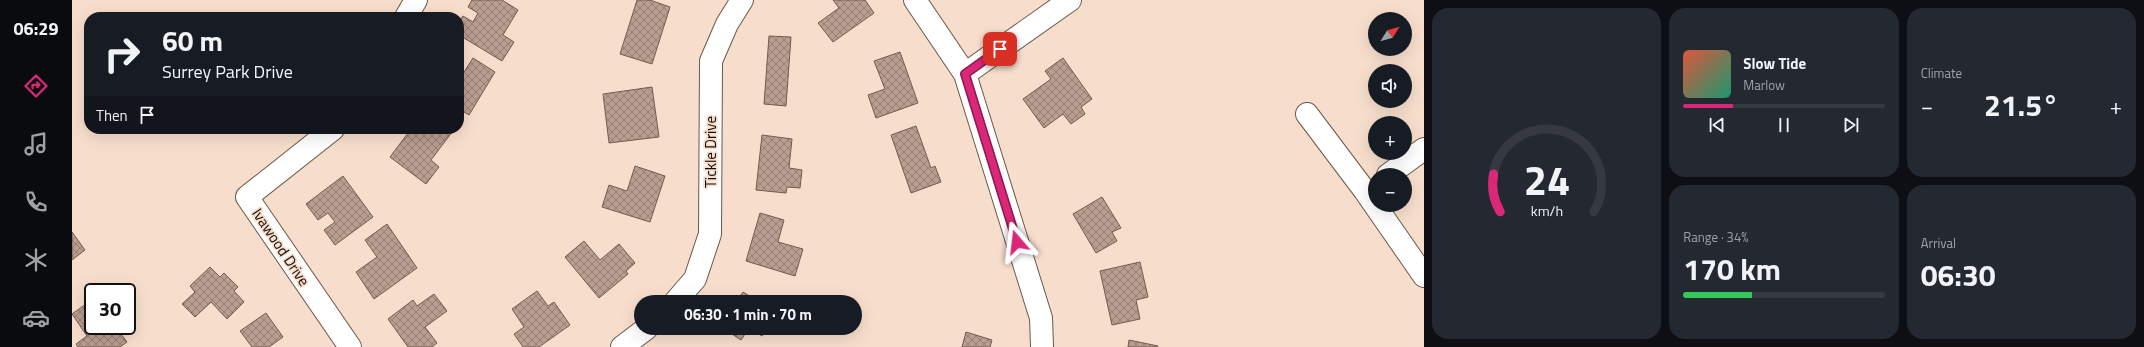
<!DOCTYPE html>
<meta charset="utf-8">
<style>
:root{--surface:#171b24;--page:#242831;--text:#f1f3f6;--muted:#9ea1a6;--line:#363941;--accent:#db2777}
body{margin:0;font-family:"Titillium Web",sans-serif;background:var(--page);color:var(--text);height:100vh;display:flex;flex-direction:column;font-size:15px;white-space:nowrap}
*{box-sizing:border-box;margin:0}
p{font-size:13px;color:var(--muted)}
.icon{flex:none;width:22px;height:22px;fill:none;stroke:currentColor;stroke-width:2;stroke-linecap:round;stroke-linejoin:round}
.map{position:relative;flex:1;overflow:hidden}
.side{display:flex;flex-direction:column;gap:8px;padding:8px;background:#0d0f14;width:720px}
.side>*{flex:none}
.guide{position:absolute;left:12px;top:12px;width:380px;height:122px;border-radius:16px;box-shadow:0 4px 16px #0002;background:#171b24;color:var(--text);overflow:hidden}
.needle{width:26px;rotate:53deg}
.tools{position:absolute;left:1296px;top:12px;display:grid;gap:8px}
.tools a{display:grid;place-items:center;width:44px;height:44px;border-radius:50%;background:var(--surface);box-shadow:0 4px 16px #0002;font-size:20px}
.speed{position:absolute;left:12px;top:283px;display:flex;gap:8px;font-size:20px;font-weight:700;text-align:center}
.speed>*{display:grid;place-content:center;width:52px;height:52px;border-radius:50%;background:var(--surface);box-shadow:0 4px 16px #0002;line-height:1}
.speed .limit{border:2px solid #111;border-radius:6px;background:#fff;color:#111}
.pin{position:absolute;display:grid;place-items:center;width:34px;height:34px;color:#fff;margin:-17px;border-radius:8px;box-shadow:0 2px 6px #0006}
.me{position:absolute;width:44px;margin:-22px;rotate:343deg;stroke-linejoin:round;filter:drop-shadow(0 0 3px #0008)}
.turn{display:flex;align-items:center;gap:14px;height:84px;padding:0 12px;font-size:18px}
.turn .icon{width:52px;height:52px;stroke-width:2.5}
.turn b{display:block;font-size:28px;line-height:34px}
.then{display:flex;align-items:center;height:38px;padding:0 12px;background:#0003;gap:8px;font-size:15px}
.big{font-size:30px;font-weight:700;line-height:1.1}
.side .widget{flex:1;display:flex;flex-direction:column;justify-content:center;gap:6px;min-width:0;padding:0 14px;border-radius:16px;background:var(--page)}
.side .dial{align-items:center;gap:0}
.dial svg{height:104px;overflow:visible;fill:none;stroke:var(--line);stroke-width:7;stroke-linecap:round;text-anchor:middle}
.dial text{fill:var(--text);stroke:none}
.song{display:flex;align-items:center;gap:12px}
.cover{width:48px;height:48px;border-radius:6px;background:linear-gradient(135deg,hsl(10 70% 55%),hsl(160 70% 35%))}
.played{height:4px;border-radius:2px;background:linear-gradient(90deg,var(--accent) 25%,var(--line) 25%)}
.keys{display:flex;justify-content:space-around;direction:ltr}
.heat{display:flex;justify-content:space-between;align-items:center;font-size:22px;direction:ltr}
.charge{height:6px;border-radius:3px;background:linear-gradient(90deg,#34c759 34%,var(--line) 0)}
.side .tiles{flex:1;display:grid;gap:8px;grid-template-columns:repeat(3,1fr)}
.widget:first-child{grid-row:span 2}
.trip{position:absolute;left:562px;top:295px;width:228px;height:40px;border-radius:20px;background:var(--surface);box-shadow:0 4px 16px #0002;font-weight:700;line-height:40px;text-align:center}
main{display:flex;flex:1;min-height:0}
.dock{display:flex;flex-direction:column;width:72px;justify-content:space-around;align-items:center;background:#090b0e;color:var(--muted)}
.dock .icon{width:28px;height:28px}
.dock .active{color:var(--accent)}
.dock b{font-size:18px;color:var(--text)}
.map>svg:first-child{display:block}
.building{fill:url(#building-cross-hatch);stroke:#725b4d}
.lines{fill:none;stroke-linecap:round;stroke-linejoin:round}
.minor-casing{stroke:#6c5748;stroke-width:24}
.minor{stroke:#fff;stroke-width:22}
.route-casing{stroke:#8e194d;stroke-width:10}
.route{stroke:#db2777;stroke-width:7}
.labels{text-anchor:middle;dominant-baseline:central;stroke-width:3.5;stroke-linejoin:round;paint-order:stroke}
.street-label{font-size:15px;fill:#130b06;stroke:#f7decc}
</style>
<main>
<nav class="dock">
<b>06:29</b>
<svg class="icon active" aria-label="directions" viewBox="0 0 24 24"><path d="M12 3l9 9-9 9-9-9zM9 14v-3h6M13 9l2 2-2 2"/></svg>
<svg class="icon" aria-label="music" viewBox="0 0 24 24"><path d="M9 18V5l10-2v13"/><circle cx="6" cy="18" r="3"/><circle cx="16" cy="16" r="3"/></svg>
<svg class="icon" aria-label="phone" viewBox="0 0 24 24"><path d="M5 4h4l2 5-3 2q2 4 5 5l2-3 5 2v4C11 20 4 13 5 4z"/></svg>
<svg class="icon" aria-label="climate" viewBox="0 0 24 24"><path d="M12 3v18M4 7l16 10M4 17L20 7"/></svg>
<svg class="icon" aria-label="car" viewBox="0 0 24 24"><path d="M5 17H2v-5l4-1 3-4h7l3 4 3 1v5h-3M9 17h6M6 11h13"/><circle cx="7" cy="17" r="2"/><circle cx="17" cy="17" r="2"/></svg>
</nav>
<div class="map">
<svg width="1352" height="347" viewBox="0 0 1352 347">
<defs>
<pattern id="building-cross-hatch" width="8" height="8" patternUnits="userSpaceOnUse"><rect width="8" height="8" fill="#b89e90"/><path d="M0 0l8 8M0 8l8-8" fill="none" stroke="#947f74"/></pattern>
</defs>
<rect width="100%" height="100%" fill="#f7decc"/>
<!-- building -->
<path class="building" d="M400 0H430L446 10 431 35 442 42 430 61 387 35V22L391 16 401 22 406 13 396 7Z
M565 0H578L598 7 580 64 548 54Z
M761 0H793L802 13 761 42 746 23 767 8Z
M697 36 719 37 714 106 692 104Z
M828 52 846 103 804 118 796 95 813 89 802 61Z
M401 58 423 72 397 115 387 109V80Z
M991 58 1020 99 1009 107 1013 114 999 124 991 114 972 128 951 99 979 79 973 71Z
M580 87 587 137 537 143 531 94Z
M844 126 859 168 863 166 869 182 839 193 819 135Z
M339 129H376L380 132 359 160 367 167 354 184 318 157Z
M690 135 720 139 717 168 730 170 728 188 715 187 714 193 684 190Z
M563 166 593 176 578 222 530 207 537 185 555 191Z
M271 176 301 217 263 245 252 230 263 222 256 213 246 220 234 204Z
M1030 197 1049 228 1040 232 1045 241 1024 253 1001 214Z
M688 213 712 220 706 242 731 249 723 276 674 261Z
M315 224 345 268 302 299 284 272 305 257 293 240Z
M0 232 13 250 0 260Z
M512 241 528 260 547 244 563 263 554 271 556 274 527 298 493 257Z
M1068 262 1076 297 1064 300 1068 319 1040 325 1028 271Z
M138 267 148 277 152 273 166 287 162 291 172 302 155 319 139 302 123 317 110 304 123 292 118 286Z
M465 291 476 306 482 302 498 325 467 347H451L442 334 452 327 440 309Z
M671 292 687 302H664Z
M362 294 375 311 353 327 365 343 360 347H336L316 319 341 300 345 306Z
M21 299V326H43L55 342 48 347H6L4 344 15 336 0 314Z
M194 313 211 337 197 347H180L168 331Z
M651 328H677L669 340Z
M677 328H696L690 336Z
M894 332 920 340 918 347H890Z
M1057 340 1086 346V347H1056Z"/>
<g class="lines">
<defs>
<path id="minor" d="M843 0 893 74 969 318 970 347
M334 17 344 0
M893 74 998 0
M1235 114 1293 191 1352 276
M261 129 175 197 278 347
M1316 175 1352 149
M603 302 623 279 638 234 639 61 655 24 670 0
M550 347 575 328"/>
</defs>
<!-- minor casing -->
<use href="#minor" class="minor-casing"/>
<!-- minor -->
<use href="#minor" class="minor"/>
</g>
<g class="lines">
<defs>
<path id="route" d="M928 49 893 74 945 242"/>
</defs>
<!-- route casing -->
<use href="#route" class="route-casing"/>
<!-- route -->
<use href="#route" class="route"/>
</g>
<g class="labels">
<!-- street labels -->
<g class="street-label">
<text transform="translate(638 152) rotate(-90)">Tickle Drive</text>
<text transform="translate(209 247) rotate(56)">Ivawood Drive</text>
</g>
</g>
</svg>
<div class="tools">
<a><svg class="needle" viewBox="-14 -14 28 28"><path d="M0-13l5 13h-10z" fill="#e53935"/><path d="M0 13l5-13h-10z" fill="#9ea1a6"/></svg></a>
<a><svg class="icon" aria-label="sound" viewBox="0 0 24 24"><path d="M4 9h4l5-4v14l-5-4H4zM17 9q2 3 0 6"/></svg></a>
<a>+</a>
<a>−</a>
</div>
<div class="speed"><div class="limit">30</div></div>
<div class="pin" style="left:928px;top:49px;background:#d93025"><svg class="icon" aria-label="arrive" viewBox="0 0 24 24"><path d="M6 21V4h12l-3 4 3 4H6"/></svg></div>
<svg class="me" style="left:945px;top:242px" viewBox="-20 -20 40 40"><path d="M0-17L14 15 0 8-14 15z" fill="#db2777" stroke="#fff" stroke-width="4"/></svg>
<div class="trip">06:30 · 1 min · 70 m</div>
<div class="guide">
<div class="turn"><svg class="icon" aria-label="right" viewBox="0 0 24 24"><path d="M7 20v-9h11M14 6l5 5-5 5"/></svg><div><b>60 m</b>Surrey Park Drive</div></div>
<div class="then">Then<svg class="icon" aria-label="arrive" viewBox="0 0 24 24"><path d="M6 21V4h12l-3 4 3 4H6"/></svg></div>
</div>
</div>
<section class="side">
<div class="tiles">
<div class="widget dial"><svg viewBox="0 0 100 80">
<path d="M14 69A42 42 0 1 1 86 69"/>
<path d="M14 69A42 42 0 0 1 9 40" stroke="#db2777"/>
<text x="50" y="56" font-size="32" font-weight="700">24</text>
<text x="50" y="72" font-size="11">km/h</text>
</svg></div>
<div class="widget">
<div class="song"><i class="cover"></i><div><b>Slow Tide</b><p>Marlow</p></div></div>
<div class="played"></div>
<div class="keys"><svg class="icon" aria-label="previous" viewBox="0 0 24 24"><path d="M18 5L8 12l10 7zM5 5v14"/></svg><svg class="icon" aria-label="pause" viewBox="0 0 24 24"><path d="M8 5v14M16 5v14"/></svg><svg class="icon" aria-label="next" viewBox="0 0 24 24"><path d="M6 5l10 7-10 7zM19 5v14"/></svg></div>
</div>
<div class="widget"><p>Climate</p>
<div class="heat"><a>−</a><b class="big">21.5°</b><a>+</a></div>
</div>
<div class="widget"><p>Range · 34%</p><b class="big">170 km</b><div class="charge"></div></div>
<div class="widget"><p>Arrival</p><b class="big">06:30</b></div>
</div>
</section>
</main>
